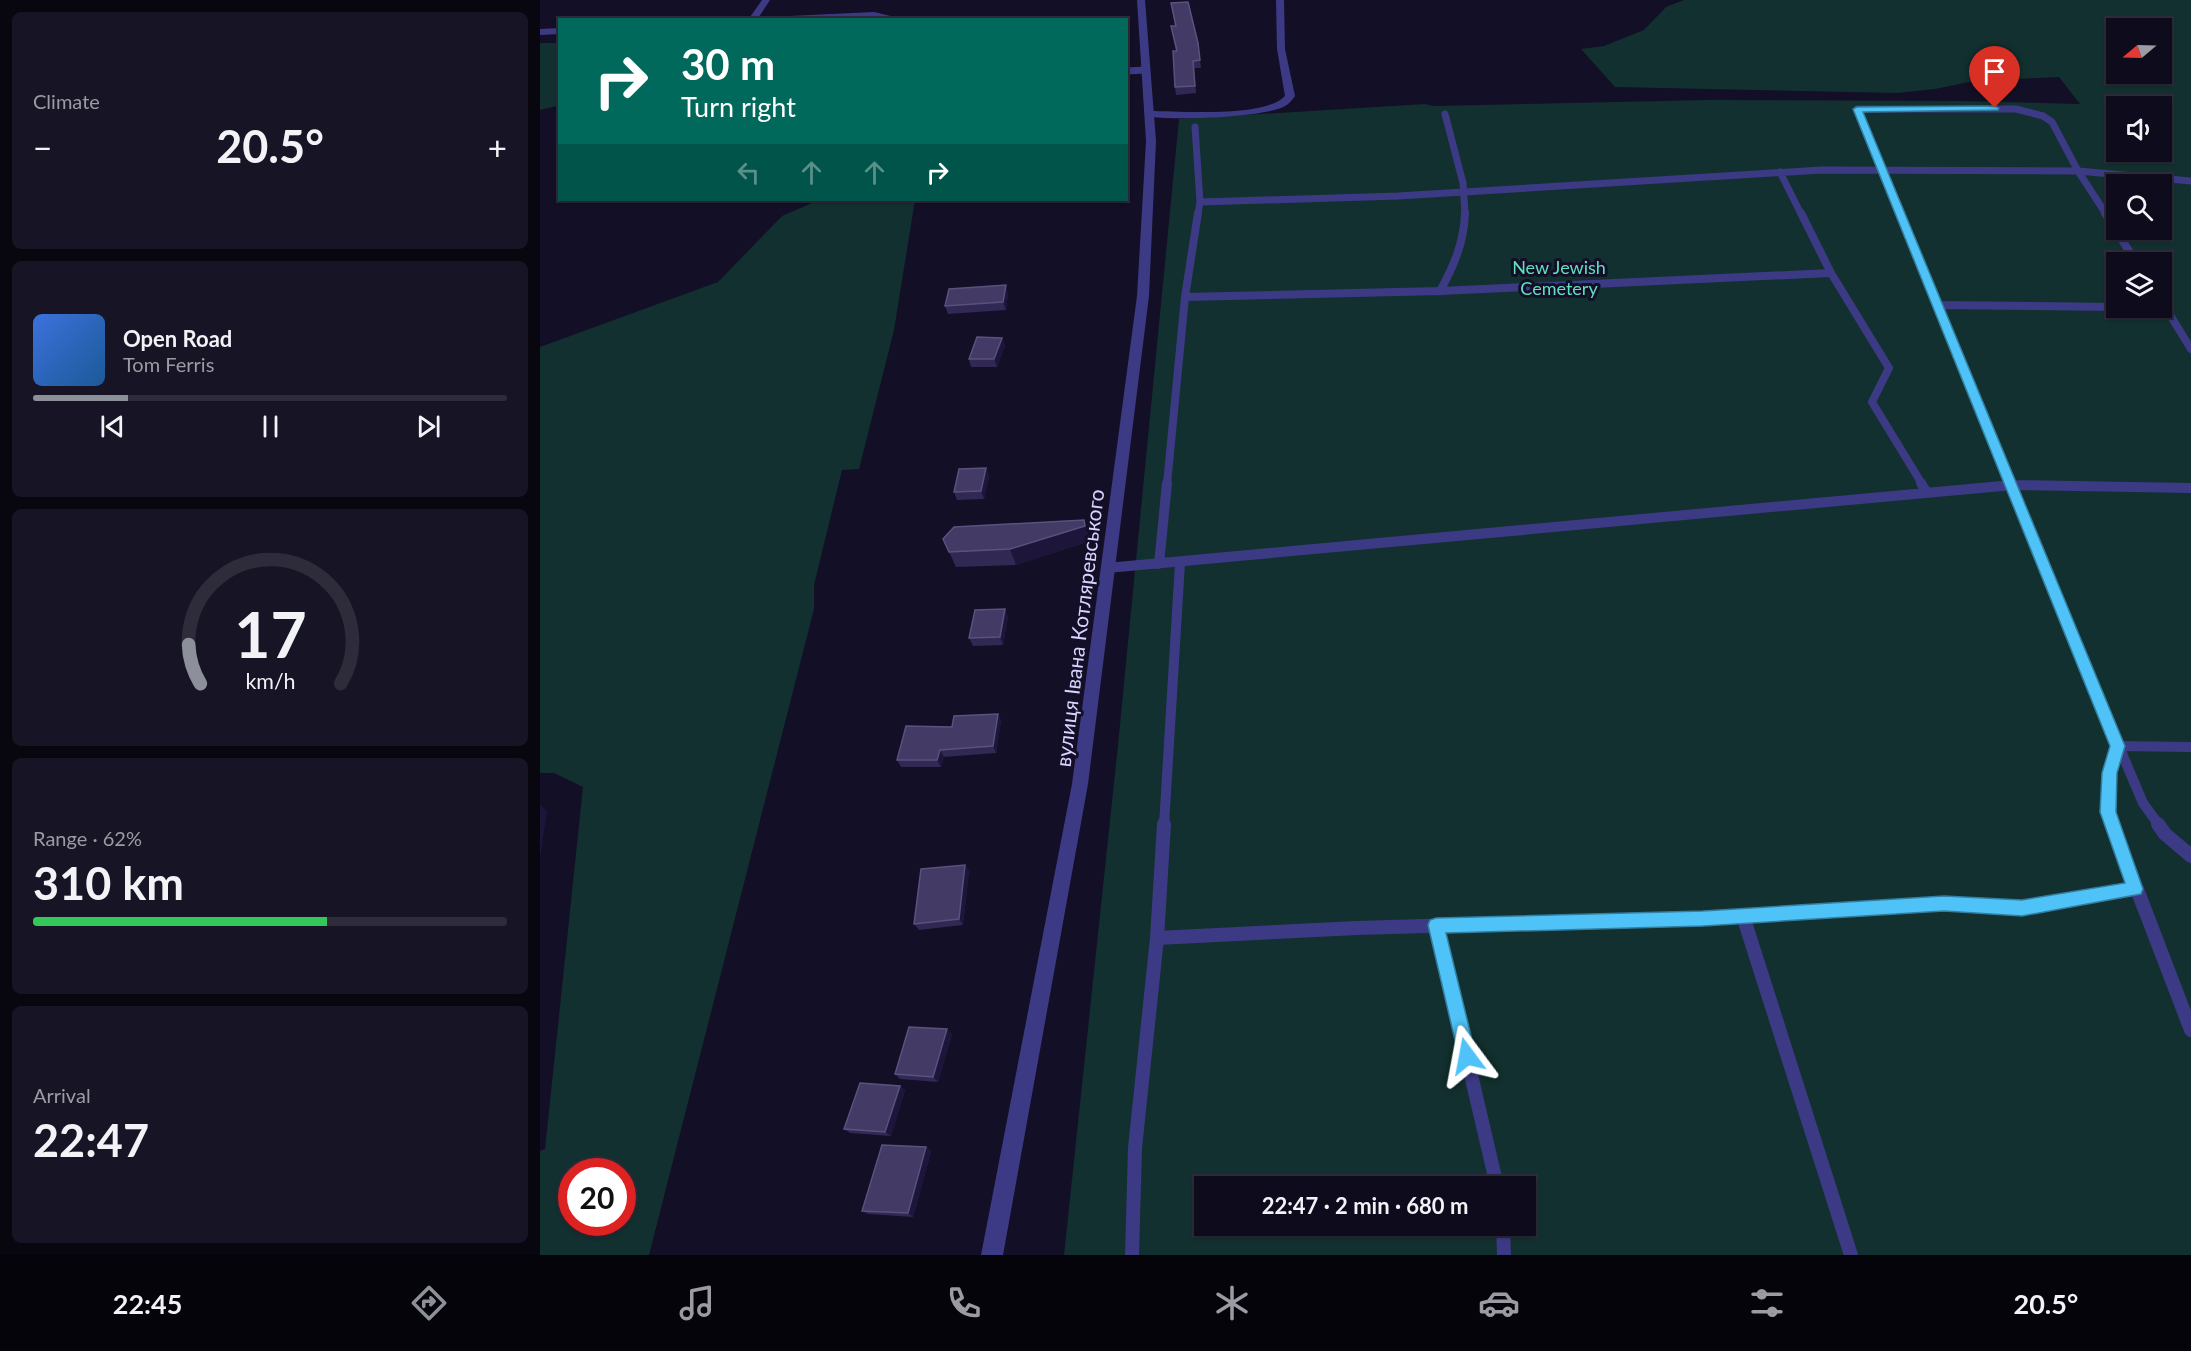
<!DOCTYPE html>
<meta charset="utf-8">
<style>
:root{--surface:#0e0b1c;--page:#171425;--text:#f1f3f6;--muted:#9b9ba3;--line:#2e2b3b;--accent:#8c9099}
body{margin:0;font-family:Lato,sans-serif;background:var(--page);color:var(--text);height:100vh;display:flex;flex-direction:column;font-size:22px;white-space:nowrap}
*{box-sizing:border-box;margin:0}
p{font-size:20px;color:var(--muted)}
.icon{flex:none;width:33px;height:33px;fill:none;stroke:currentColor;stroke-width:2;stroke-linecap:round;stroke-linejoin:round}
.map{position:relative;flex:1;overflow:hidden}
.side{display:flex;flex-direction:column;gap:12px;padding:12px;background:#08060f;width:540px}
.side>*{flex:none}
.hud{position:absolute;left:18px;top:18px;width:570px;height:183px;border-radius:0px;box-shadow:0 2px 4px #0004,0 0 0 2px var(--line);background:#00695c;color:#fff;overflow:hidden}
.needle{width:39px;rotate:251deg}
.controls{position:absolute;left:1566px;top:18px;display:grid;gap:12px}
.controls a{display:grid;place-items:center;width:66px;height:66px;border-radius:0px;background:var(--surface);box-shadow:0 2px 4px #0004,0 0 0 2px var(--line);font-size:30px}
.speed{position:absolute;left:18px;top:1158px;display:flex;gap:12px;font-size:30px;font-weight:700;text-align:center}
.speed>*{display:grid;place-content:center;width:78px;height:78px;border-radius:50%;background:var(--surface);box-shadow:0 2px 4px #0004,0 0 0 2px var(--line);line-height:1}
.speed .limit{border:9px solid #d22;background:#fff;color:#111}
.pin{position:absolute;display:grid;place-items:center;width:51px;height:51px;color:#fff;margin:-62px -26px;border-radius:50% 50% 50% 0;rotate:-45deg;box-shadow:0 0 6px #0007}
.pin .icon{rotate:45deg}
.me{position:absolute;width:66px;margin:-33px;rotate:347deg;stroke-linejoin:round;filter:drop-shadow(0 0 4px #0008)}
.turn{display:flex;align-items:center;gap:21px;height:126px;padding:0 24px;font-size:27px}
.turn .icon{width:78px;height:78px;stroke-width:2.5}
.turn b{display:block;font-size:42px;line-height:51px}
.lanes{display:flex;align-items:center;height:57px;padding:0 24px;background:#0003;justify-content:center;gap:30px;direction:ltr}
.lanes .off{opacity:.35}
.big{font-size:45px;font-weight:700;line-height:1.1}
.side .tile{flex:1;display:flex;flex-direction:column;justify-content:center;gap:9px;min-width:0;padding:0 21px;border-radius:9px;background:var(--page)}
.side .dial{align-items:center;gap:0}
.dial svg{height:156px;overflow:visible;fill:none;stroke:var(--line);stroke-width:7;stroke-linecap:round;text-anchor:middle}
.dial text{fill:var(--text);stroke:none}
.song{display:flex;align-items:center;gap:18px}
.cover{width:72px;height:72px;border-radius:9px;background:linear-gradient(135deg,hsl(220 70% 55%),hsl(210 70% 35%))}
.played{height:6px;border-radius:3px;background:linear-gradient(90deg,var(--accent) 20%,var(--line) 20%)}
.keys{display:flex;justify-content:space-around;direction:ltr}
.heat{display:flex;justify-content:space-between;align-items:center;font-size:33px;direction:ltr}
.charge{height:9px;border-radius:4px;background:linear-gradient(90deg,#34c759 62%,var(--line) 0)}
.trip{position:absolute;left:654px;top:1176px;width:342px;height:60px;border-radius:0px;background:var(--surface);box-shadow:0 2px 4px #0004,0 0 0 2px var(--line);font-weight:700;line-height:60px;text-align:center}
.dock{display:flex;height:96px;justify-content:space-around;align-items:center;background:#06040b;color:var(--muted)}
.dock .icon{width:42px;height:42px}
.dock .on{color:var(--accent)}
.dock b{font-size:27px;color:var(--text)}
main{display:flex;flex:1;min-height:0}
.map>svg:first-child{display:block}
.green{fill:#12302f;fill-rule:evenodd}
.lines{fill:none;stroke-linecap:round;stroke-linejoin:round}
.service-far3{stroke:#3d3a85;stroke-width:7}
.service-far2{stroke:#3d3a85;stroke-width:8}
.service-far1{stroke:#3d3a85;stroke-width:10}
.service{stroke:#3d3a85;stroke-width:14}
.minor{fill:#3d3a85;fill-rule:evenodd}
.tertiary{fill:#3d3a85;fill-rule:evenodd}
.wall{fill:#312854}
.shaded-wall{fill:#1d163a}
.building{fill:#433a66;stroke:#5a527e;stroke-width:1.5}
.route{fill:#4fc3f7;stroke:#337fa1;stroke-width:1.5}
.labels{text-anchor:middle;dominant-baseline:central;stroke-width:6;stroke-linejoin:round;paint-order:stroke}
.far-park-label{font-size:18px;fill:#5fe0c0;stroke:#130f26}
.street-label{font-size:21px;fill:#d9d4ff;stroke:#130f26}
</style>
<main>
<section class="side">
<div class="tile"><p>Climate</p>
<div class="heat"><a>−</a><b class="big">20.5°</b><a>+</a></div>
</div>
<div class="tile">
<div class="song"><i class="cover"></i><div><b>Open Road</b><p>Tom Ferris</p></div></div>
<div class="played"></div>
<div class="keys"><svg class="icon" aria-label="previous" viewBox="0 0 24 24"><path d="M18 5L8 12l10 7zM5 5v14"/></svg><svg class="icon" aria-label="pause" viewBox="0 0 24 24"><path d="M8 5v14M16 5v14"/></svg><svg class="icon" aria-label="next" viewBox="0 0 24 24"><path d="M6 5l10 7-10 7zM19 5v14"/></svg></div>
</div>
<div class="tile dial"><svg viewBox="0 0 100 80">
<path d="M14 69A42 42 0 1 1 86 69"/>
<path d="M14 69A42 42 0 0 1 8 49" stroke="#8c9099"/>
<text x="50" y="56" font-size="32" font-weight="700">17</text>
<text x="50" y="72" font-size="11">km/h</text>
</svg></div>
<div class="tile"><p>Range · 62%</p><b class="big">310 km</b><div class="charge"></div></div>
<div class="tile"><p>Arrival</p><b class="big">22:47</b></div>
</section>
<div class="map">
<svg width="1651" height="1255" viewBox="0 0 1651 1255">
<rect width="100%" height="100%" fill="#130f26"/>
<!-- green -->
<path class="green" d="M1144 0H1651V1255H524L578 745 639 119 885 104 893 106 1167 100 1421 101 1540 104 1519 77 1434 81 1395 89 1357 93 1075 87 1041 49 1064 46 1104 30 1126 7ZM1576 28H1622V74H1576ZM1576 106H1622V152H1576ZM1576 184H1622V230H1576ZM1576 262H1622V308H1576ZM664 1186H986V1226H664Z
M0 43H19L20 105 0 110Z
M279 200H375L354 330 319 469 302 470 274 585V609L109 1255H0V1151L5 1149 43 787 14 773H0V347L178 282 242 216ZM32 1172H82V1222H32Z"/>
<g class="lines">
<!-- service-far3 -->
<path class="service-far3" d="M586 71 606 70
M905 114 923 183 925 214
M655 127 660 202 658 214
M1240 172 1261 214
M660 202 858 196 1281 170 1538 171 1651 181
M1359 214 1317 109H1476L1503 116 1512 122 1538 171 1566 214"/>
<!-- service-far2 -->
<path class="service-far2" d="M1261 213 1291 273 1349 368 1332 402 1382 484
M1359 213 1472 484
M1565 213 1596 262
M900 291C914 266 924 242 925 213
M645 297 900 291 1291 273
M1622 302 1651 349
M1396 305 1576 307
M627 484 645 297 658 213"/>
<!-- service-far1 -->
<path class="service-far1" d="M1381 483 1387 493
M1471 483 1586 763 1603 803 1619 825
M619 564 627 483
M567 568 1473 485 1651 488
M624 825 640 563
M1573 825C1563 799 1570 772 1578 746L1651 747"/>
<!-- service -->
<path class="service" d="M1572 824 1651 1030
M1618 824 1625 834 1651 856
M1203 916 1311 1255
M896 925 957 1186
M617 938 817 928 1163 918 1404 903 1482 908 1595 889
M963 1226 964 1255
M592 1255 595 1148 617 938 624 824"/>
<!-- minor -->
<path class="minor" d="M222 0H230L217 20H208Z
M736 0H744L745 49 755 96C752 100 749 104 745 106 724 118 631 121 606 116V112L609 111C640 111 725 118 745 96L737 49Z
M334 12 367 20 334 18 224 20 228 17Z
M20 28V34L0 35V29Z"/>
<!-- tertiary -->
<path class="tertiary" d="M597 0H605L616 141 609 296 548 784 463 1255H441L532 784 597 296 606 141Z"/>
</g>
<!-- wall -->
<path class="wall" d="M631 3 658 43 661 68H654L656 93 636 95 635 87 636 51 631 26H635Z
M468 293 466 310 408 314 405 306Z
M462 338 465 346 457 367H431L429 359Z
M446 468 449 476 444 499 417 500 414 492Z
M544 520 550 541 476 565 416 567 403 539Z
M465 609 468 617 463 645 433 646 429 638Z
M458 714 461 721 456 753 404 757 401 767H361L357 760 412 727Z
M425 865 429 871 423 925 379 930 374 924Z
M412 1034 398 1082 360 1079 355 1074Z
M360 1086 365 1090 351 1136 310 1133 304 1129Z
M386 1147 391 1152 373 1217 328 1214 322 1211Z"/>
<!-- shaded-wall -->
<path class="shaded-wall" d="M466 285 468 293 466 310 463 302Z
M462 338 465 346 457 367 454 359Z
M446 468 449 476 444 499 441 491Z
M544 520 550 541 476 565 470 549Z
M465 609 468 617 463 645 460 637Z
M458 714 461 721 456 753 453 746Z
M400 750 404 757 401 767 397 760Z
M0 805 7 811 0 857Z
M425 865 429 871 423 925 419 919Z
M407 1029 412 1034 398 1082 393 1077Z
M360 1086 365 1090 351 1136 345 1132Z
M386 1147 391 1152 373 1217 368 1213Z"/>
<!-- building -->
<path class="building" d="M648 2 658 43 660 60 653 61 655 86 635 87 633 51H637L631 26H636L631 3Z
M466 285 463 302 405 306 409 289Z
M437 337 462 338 454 359H429Z
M446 468 441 491 414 492 419 469Z
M544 520 545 526 470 549 409 552 403 539 414 527Z
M465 609 460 637 429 638 435 610Z
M458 714 453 746 400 750 397 760H357L366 726 412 727 414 716Z
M425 865 419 919 374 924 381 869Z
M369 1027 407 1029 393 1077 355 1074Z
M320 1083 360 1086 345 1132 304 1129Z
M342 1145 386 1147 368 1213 322 1211Z"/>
<!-- route -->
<path class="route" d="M1455 106 1459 108 1458 110 1323 112 1585 746 1577 773 1576 812 1603 889 1601 894 1482 916 1404 911 1163 926 906 933 936 1056 933 1062 927 1065 920 1062 888 925 890 920 896 918 1163 911 1404 896 1482 900 1585 883 1560 812 1562 773 1570 746 1313 109 1317 107Z"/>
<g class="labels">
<!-- far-park labels -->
<g class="far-park-label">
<text x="1019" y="267">New Jewish<tspan x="1019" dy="21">Cemetery</tspan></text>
</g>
<!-- street labels -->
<g class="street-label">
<text transform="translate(539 628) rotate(-83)">вулиця Івана Котляревського</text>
</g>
</g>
</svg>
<div class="controls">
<a><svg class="needle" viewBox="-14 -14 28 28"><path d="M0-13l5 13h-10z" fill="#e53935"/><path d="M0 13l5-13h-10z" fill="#9b9ba3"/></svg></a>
<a><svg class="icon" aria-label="sound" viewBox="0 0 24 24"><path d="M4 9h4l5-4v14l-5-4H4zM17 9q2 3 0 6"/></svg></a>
<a><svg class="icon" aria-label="search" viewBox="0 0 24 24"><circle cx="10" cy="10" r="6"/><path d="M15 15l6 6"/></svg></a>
<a><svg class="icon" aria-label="layers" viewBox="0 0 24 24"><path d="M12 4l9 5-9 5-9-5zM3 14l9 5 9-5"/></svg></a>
</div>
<div class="speed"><div class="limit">20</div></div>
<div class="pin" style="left:1455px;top:108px;background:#d93025"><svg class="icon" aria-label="arrive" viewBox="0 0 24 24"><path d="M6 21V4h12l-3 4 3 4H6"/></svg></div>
<svg class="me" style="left:927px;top:1056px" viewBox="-20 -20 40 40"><path d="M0-17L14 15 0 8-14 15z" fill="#4fc3f7" stroke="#fff" stroke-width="4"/></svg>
<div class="trip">22:47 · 2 min · 680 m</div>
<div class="hud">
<div class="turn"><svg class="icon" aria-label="right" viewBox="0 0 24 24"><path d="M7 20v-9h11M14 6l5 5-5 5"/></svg><div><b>30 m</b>Turn right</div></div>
<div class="lanes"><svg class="icon off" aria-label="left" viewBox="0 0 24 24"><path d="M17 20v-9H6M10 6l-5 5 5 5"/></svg><svg class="icon off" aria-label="ahead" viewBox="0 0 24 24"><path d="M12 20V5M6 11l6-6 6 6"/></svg><svg class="icon off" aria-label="ahead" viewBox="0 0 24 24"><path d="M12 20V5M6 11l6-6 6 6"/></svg><svg class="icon" aria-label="right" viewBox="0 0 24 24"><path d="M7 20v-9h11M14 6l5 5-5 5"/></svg></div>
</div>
</div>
</main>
<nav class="dock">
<b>22:45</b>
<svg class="icon on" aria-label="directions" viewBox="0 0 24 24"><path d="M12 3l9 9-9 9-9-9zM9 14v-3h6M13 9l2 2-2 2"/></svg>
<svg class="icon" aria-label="music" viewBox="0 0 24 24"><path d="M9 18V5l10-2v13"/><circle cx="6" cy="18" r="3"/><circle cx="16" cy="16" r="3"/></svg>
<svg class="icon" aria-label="phone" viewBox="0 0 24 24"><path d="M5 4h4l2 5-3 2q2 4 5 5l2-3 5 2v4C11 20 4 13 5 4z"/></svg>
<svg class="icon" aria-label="climate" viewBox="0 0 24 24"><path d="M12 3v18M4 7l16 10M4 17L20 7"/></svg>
<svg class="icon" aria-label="car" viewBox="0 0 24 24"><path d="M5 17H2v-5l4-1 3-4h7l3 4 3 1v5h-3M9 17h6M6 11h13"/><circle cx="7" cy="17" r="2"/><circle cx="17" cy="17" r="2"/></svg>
<svg class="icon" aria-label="filters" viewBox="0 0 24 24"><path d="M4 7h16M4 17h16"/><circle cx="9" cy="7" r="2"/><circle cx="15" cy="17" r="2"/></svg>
<b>20.5°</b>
</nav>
